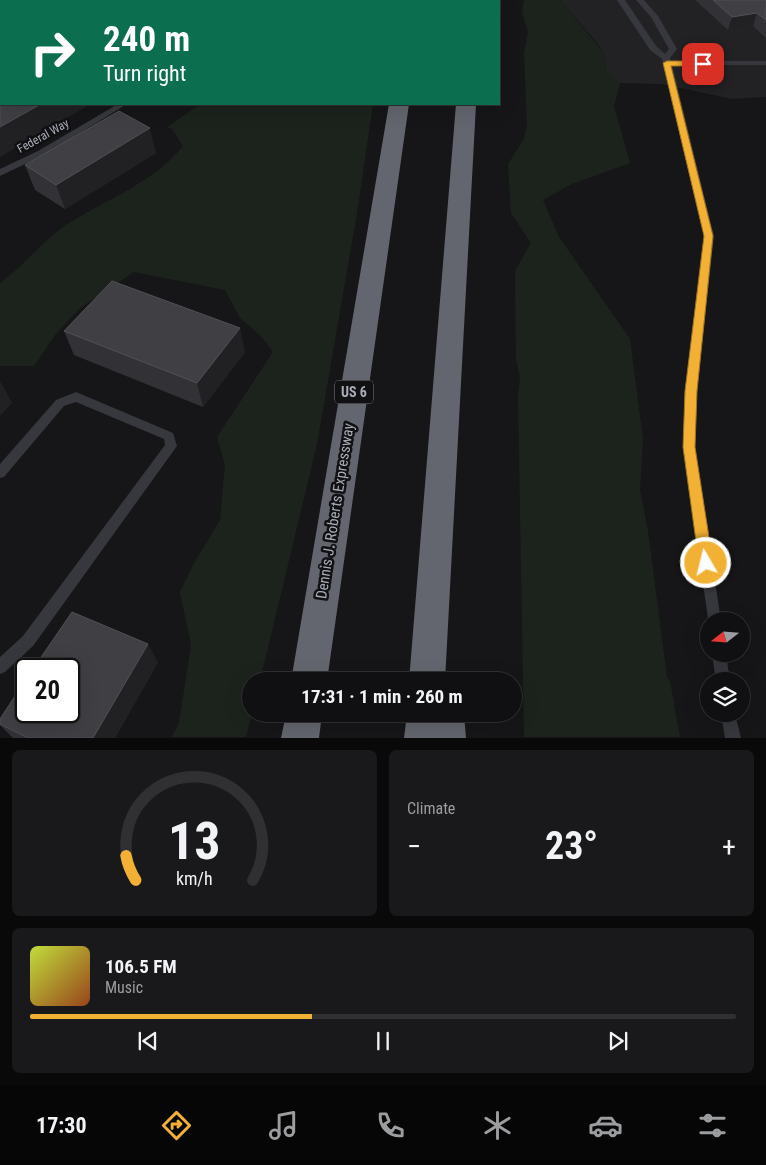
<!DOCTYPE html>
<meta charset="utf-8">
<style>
:root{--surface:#101012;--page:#19191b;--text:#f1f3f6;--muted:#9c9d9f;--line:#303032;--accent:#f2b134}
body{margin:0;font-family:"Roboto Condensed",sans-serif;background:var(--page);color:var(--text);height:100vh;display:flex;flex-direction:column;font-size:19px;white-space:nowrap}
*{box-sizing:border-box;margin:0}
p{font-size:16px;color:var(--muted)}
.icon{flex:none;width:28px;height:28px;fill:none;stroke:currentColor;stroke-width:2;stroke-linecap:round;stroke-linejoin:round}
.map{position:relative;height:738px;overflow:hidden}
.details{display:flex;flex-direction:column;gap:12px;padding:12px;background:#09090a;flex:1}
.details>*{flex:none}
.hud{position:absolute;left:0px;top:0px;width:500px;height:105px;box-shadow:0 5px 20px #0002,0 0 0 1px var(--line);background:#0b6e4f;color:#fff;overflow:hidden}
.needle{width:32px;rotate:253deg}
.controls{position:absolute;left:700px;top:612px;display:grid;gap:10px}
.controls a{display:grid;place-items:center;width:50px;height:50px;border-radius:50%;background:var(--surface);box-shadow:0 5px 20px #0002,0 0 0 1px var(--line);font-size:25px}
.speed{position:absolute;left:15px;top:658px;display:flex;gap:10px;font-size:25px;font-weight:700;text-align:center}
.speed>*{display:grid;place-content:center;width:65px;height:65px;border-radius:50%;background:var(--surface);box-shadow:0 5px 20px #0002,0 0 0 1px var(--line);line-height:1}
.speed .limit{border:2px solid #111;border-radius:8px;background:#fff;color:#111}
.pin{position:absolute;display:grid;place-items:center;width:42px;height:42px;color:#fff;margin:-21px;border-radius:10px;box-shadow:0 2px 8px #0006}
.me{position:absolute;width:55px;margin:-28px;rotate:352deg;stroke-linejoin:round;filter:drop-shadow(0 0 4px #0008)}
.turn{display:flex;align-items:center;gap:18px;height:105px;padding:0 20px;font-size:22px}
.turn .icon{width:65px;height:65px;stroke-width:2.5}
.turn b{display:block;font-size:35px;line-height:42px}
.big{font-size:38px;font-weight:700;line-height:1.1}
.details .widget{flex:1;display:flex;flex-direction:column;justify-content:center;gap:8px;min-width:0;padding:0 18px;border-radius:8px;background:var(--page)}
.details .dial{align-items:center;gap:0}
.dial svg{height:130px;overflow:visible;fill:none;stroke:var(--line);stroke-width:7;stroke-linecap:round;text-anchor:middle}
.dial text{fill:var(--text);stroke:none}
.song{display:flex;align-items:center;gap:15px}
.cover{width:60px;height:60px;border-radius:8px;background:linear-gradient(135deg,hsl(70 70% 55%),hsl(20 70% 35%))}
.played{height:5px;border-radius:2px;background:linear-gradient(90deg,var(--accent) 40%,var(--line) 40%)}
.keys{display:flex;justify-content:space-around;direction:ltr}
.heat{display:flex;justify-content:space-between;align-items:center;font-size:28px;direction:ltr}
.details .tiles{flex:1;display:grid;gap:12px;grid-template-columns:1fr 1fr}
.widget:last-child{grid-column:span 2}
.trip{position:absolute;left:242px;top:672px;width:280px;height:50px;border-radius:25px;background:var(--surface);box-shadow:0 5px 20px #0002,0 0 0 1px var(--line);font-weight:700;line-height:50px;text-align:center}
.menu{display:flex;height:80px;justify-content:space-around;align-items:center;background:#060607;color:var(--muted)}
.menu .icon{width:35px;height:35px}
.menu .active{color:var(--accent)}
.menu b{font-size:22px;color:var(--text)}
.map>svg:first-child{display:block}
.built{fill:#222225}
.green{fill:#1c231d}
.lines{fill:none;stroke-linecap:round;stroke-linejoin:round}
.service{fill:#37383d;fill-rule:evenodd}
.motorway{fill:#63666e;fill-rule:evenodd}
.wall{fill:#323236}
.shaded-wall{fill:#212124}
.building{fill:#3f3f44;stroke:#4f5156}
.route{fill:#f2b134;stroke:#9d7322}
.labels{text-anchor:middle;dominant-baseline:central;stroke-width:5;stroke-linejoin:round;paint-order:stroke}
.far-street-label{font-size:12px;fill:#a8adb8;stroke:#111113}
.shield{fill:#111113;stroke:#7b7e86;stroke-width:1}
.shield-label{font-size:14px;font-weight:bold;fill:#a8adb8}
.street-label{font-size:15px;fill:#a8adb8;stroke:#111113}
</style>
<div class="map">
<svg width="766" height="738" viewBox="0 0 766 738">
<rect width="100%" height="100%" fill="#161618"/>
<!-- built -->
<path class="built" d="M560 0H766V97L732 99 662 84 618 83 606 71 604 53 597 43Z"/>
<!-- green -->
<path class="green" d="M524 0H560L604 53 606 71 620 84 614 106 630 163 572 184 543 200 559 237 630 339 643 439 640 490 648 531 667 677 670 681 680 737H524L518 395 520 378 516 359 515 271 531 243 511 213 508 164 524 139 527 126 524 53 528 32 522 12Z
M206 104H373L357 213 317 444 260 681H251L252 714 246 737H172L179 723 191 645 180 592 193 565 220 520 225 465 217 437 273 352 262 337 240 318 225 290 134 272 80 308 55 335 34 366H0V283C24 266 42 241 66 225 105 200 153 183 183 146L172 129 167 127 196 107Z"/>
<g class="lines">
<!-- service -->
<path class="service" d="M195 0H203L204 1H196Z
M617 0H625L656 46 665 54 669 49 651 17 636 0H644L658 16 677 49 670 58 671 61H766V65H672L714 236 697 391 695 447 721 621H709V625L683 447 685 391 704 236 662 59 650 50Z
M0 62H1V67H0Z
M118 104H127L44 155 0 176V169L38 151Z
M76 392 173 433 177 446 33 646 5 672 0 674V657L23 636 165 445 164 439 76 402 64 406 4 477 0 478V464L56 400Z
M712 654H726L730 681H716Z
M721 714H735L741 738H725Z"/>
<!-- motorway -->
<path class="motorway" d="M471 0H489V1H471Z
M389 104H409L327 681H291Z
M456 104H476L445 681H409Z
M286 714H322L319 738H281Z
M407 714H464L466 738H404Z"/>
</g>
<!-- wall -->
<path class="wall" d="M103 0H186L187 1H105Z
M695 0H766V38L753 26 728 30Z
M156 153 65 209 35 190 25 165Z
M64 331 245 352 203 407 74 355Z
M158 662 115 738H13L0 725V719Z"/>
<!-- shaded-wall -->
<path class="shaded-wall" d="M43 0H82V1H40Z
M160 0H186L187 1H157Z
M757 13 753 26 728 30 732 17Z
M1 20V48L0 49V21Z
M41 104H91L0 157V127Z
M150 128 156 153 65 209 56 185Z
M240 328 245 352 203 407 197 383Z
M0 381 12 403 0 416Z
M148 644 158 662 115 738H93Z"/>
<!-- building -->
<path class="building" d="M0 0H43L40 1H1V20L0 21Z
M146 0H160L157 1H149Z
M713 0H766V20L757 13 732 17Z
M1 94V104H41L0 127V95Z
M119 111 150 128 56 185 25 165Z
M112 281 240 328 197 383 64 331Z
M72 612 148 644 93 738H28L0 724V719L26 679V711H69V669H33Z"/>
<!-- route -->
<path class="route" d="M667 61H703L707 64 703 66H671L713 236 697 391 695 447 713 563 711 568 706 569 701 568 699 563 683 447 685 391 704 236 663 63Z"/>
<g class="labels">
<!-- far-street labels -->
<g class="far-street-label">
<text transform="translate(43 136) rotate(-29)">Federal Way</text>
</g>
<!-- shield labels -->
<rect class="shield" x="335" y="380.5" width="38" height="23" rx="4"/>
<g class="shield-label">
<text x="354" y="392">US 6</text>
</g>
<!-- street labels -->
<g class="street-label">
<text transform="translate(335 511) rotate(-81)">Dennis J. Roberts Expressway</text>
</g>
</g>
</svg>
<div class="controls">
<a><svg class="needle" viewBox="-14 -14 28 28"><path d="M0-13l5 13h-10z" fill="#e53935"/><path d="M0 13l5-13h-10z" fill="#9c9d9f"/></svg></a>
<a><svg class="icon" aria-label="layers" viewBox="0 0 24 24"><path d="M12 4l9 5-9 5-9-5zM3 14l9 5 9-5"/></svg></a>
</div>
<div class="speed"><div class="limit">20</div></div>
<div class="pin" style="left:703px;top:64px;background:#d93025"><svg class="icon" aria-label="arrive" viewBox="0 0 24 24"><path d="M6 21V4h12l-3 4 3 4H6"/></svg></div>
<svg class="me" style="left:706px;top:563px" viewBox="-20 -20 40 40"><circle r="17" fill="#f2b134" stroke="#fff" stroke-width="3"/><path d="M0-11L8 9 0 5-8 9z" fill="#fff"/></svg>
<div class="trip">17:31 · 1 min · 260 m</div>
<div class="hud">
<div class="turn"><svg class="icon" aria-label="right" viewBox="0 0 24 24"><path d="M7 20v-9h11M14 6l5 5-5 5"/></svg><div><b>240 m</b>Turn right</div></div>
</div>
</div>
<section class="details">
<div class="tiles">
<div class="widget dial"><svg viewBox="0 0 100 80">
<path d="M14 69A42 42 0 1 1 86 69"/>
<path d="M14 69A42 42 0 0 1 8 54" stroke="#f2b134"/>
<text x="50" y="56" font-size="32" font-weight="700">13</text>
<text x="50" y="72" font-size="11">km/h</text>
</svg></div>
<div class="widget"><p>Climate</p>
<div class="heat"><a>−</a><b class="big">23°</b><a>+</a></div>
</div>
<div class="widget">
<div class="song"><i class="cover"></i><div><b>106.5 FM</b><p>Music</p></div></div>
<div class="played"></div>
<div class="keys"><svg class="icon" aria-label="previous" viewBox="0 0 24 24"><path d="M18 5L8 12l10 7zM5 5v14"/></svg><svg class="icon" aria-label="pause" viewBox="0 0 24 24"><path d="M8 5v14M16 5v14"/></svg><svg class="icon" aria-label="next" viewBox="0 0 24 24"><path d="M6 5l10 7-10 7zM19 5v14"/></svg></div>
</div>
</div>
</section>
<nav class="menu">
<b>17:30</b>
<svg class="icon active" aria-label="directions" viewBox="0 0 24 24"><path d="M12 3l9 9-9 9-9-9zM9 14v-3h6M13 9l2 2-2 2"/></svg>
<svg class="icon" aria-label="music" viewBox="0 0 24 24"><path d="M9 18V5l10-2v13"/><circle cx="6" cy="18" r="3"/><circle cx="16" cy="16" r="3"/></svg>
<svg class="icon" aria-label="phone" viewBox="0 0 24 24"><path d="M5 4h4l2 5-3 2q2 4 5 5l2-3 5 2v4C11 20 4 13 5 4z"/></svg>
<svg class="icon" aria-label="climate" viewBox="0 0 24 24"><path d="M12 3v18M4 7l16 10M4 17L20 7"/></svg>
<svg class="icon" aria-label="car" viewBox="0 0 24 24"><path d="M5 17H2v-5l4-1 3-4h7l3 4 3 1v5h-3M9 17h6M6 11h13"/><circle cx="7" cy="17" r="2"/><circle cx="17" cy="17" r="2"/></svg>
<svg class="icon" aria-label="filters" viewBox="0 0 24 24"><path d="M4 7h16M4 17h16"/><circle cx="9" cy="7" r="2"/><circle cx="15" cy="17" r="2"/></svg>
</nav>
